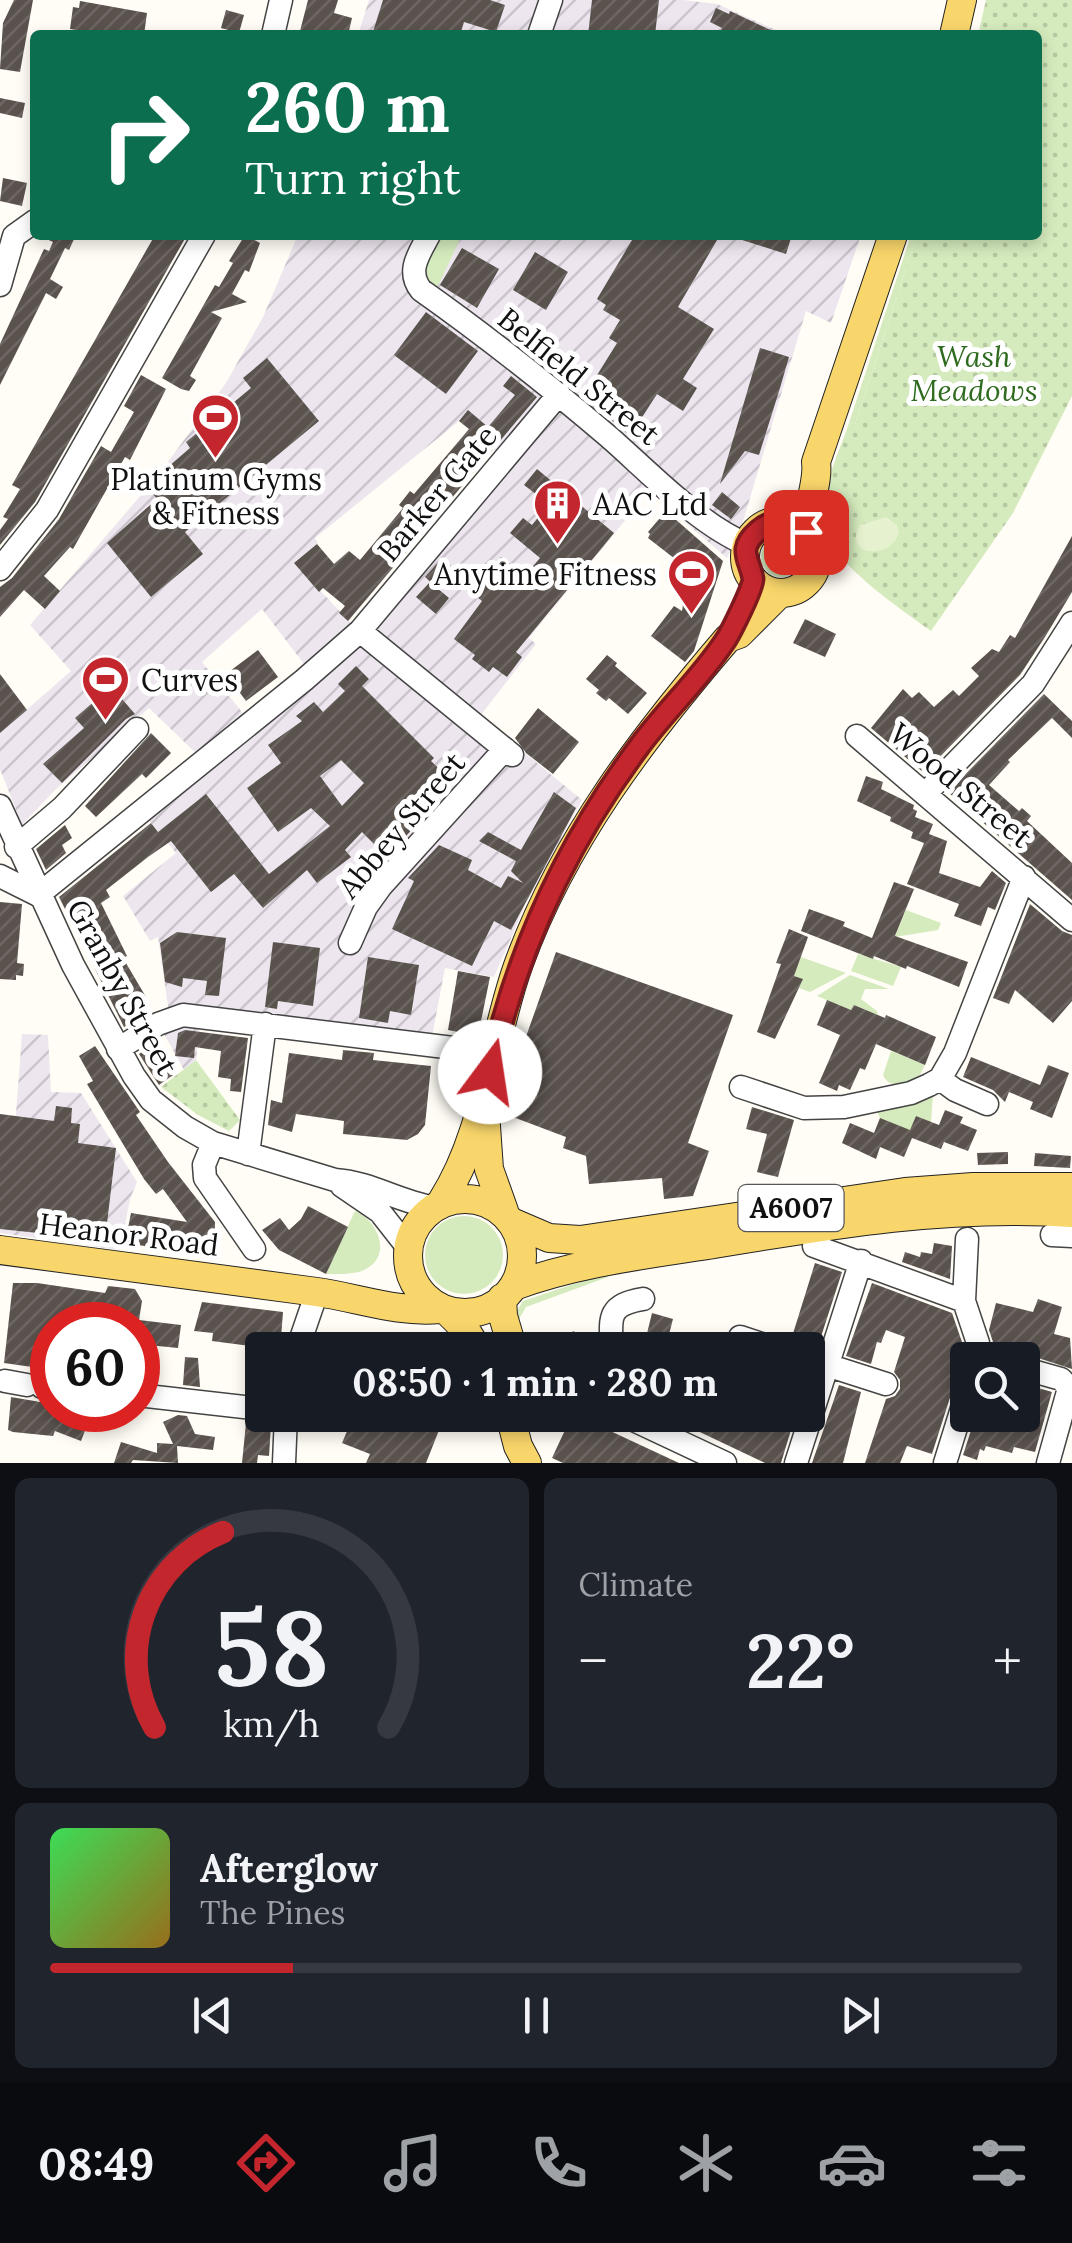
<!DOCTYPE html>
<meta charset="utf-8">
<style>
:root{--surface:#171b24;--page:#20242c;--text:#f1f3f6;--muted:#9ea1a6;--line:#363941;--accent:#c4262e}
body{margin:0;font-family:Lora,serif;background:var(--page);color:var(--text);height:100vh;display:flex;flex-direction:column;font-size:38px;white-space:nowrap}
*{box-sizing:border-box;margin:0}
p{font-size:32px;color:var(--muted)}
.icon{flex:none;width:55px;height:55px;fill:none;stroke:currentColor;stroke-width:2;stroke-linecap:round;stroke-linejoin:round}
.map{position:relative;height:1463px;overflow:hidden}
.details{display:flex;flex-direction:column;gap:15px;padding:15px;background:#0d0f14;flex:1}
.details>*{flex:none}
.top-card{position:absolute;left:30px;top:30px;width:1012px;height:210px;border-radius:10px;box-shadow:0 5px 15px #0003;background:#0b6e4f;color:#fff;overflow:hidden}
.buttons{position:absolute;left:950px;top:1342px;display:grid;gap:20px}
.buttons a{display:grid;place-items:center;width:90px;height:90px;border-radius:10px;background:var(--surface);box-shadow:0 5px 15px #0003;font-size:50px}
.speed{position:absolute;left:30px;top:1302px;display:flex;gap:20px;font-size:50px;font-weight:700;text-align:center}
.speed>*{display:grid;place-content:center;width:130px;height:130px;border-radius:50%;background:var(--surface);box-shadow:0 5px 15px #0003;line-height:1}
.speed .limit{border:15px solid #d22;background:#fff;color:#111}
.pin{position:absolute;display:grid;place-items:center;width:85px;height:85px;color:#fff;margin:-42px;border-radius:20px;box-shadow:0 5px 15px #0006}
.me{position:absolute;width:110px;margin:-55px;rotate:14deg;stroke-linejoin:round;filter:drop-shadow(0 0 8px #0008)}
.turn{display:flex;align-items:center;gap:35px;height:210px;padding:0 50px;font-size:45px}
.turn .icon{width:130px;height:130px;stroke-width:2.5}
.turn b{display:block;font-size:70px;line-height:85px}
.big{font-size:75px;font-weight:700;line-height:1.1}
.details .tile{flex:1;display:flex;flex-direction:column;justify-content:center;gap:15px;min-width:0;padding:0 35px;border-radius:15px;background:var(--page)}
.details .dial{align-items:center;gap:0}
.dial svg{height:260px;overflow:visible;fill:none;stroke:var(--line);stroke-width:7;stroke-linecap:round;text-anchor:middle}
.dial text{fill:var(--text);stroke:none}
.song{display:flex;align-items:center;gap:30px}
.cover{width:120px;height:120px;border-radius:15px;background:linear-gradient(135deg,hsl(130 70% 55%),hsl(40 70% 35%))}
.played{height:10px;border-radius:5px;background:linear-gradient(90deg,var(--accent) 25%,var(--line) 25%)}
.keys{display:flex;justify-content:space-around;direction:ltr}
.heat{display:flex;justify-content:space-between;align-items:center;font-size:55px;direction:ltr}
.details .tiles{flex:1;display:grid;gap:15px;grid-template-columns:1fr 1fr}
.tile:last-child{grid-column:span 2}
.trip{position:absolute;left:245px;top:1332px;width:580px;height:100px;border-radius:10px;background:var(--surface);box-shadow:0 5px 15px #0003;font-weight:700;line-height:100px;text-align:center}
.dock{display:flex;height:160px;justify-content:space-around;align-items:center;background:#090b0e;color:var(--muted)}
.dock .icon{width:70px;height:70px}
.dock .current{color:var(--accent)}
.dock b{font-size:45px;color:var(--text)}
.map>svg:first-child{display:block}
.industrial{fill:url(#industrial-furrows);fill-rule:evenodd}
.grass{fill:#d5ebbd}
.park{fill:url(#park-dots)}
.pitch{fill:#e6f2cf}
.building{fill:url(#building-hatch);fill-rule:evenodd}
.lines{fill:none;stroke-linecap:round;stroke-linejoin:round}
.minor-casing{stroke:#444;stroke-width:25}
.major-casing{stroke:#222;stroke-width:30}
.minor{stroke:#fff;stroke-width:22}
.major{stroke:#f9d66b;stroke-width:28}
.route-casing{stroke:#7f191e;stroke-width:25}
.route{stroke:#c4262e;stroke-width:18}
.labels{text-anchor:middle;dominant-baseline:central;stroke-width:10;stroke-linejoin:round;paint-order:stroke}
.shield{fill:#fff;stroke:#585858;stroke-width:2.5}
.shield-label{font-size:28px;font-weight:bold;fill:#111}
.park-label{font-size:30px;font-style:italic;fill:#2f6b1f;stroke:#fff}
.street-label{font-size:30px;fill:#111;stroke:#fff}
.poi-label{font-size:30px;fill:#111;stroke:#fff;text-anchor:start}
</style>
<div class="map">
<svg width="1072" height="1463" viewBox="0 0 1072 1463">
<defs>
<pattern id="industrial-furrows" width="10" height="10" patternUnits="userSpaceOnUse" patternTransform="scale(2.5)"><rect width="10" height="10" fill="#eee6ef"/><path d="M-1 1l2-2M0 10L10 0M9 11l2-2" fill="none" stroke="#cbc4cc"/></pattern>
<pattern id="park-dots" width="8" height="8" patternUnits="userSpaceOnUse" patternTransform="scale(2.5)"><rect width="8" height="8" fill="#d5ebbd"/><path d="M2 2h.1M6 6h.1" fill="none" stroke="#b6c8a1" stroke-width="1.8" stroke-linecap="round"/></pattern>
<pattern id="building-hatch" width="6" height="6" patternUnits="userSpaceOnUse" patternTransform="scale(2.5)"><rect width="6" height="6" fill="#5a524d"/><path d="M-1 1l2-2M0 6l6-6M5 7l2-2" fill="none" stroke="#6d6662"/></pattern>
</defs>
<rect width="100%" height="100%" fill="#fffdf5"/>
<!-- industrial -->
<path class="industrial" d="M369 0H683L717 4 787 35H358Z
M298 235H861L831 323 806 311 741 528 727 558 649 491 529 638 536 644 480 716 582 800 526 903 494 977 445 968 432 1037 200 1023 196 1060 184 1070 163 1032 171 1027 158 937 150 941 123 896 176 853 138 807 199 756 149 708 55 790 22 825 0 769V733L71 671 30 625 159 474 226 383 263 317ZM459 421 497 452 352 624 294 563 318 543 315 538ZM262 609 307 668 246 717 202 662Z
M22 1034 48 1035 51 1092 81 1093 137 1182 130 1199 120 1250 0 1233V1180H11Z"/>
<!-- grass -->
<path class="grass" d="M440 235H462L437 288 427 283 424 273Z
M911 235H917L855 424 849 423Z
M761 557a20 20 0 1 1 40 0a20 20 0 1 1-40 0Z
M906 910 941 923 938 930 895 937Z
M858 954 901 967 893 986 851 971Z
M801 957 846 973 810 992 799 988 802 979 794 976Z
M850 975 889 989H865L861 999 877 1011 878 1015 854 1005 851 1010 817 996Z
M891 1051 925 1065 920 1075C908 1083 890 1091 883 1075Z
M933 1095 931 1122 916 1116 908 1136 880 1118 876 1110Z
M355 1211C377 1220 393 1254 366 1269 355 1275 339 1274 326 1274Z
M425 1255a39 39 0 1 1 78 0a39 39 0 1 1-78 0Z
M607 1273 608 1277 526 1307 519 1319V1330L536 1350H524L514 1316 523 1301Z"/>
<!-- park -->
<path class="park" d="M986 0H1072V396L1013 513 931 631C901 609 826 560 823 521 821 489 839 453 849 423L855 424 917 235H1038V35H978Z
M196 1060 240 1120 229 1131 198 1115 161 1087Z"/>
<!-- pitch -->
<path class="pitch" d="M886 517 897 525 899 533C889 562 842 555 860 525Z"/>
<!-- building -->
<path class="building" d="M14 0H33L20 72 0 69 3 23Z
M308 0H338L334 13 352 18 348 35H299Z
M383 0H490L505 5 496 32 464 22 460 35H372Z
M592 0H659L655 35H588Z
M80 1 147 13 144 35H105L70 29 73 7 79 8Z
M716 8 729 14 730 11 781 35H719L722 28 710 22Z
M226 10 244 15 239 33 221 28Z
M0 98 25 103 22 118 0 113Z
M3 178 27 183 22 206 0 201Z
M76 235 69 250 65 248 50 279 63 287 56 299 46 293 0 385V344L44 249 49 251 53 242 40 236Z
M155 235H187L35 502 0 545V530L8 519 3 517 20 489 12 485Z
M245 235 260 243 249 272 245 270 232 294 247 302 211 312 222 318 190 376 196 380 189 391 181 389 162 378 215 285 219 287 233 263 229 261Z
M635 235H720L678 307 714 329 683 379 697 388 683 411 657 394 630 436 584 396 617 343 609 338 620 320 603 310 606 305 597 299Z
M736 235H792L786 254 736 238Z
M462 248 499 269 477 308 440 285Z
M535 252 568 272 546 310 513 290Z
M426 312 478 351 446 394 394 355Z
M760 348 789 357 780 388 759 455 745 451 720 484Z
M267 358 319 421 185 532 203 554 151 597 107 543 157 499 150 490 172 472 168 467 190 448 186 442 251 388 243 378Z
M141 375 166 389 130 460 125 457 73 549 70 547 44 576 60 591 45 609 24 590 0 617V587L12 578 59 519 101 446 111 452 134 412 124 406Z
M511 376 537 397 348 621 339 613 345 606 323 588 319 592 294 563 317 544 334 564 349 551 360 560 403 508 399 505 410 491 414 494 469 429 459 421 468 410 488 427 515 395 503 386Z
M537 469 614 533 516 652 522 657 507 677 493 667 489 672 472 659 475 655 454 639 482 601 472 593 501 557 525 576 540 558 510 533 523 518 532 525 549 504 524 485Z
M722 492 740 507 731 519 712 505Z
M666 511 723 561 694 651 685 662 651 636 674 606 682 611 688 569 648 538 650 534 648 532Z
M1072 536V592L1045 637 1020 675 924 773 871 728 903 689 912 698 919 692 934 707 953 690 959 696 979 676 971 668 992 649 999 652 1010 635 1015 638Z
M442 558 455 569 438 589 425 577Z
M430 582 449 598 436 614 416 597Z
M805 619 836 634 825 657 793 643Z
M258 650 278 677 246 701 226 674Z
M607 655 617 663 615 666 647 693 628 714 609 698 606 701 596 693 599 690 586 679Z
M356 666 369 679 362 686 434 758 431 761 454 783 387 857 362 832 345 850 351 857 317 883 307 870 263 908 234 874 211 892 171 841 148 857 106 890 110 897 101 903 127 956 123 958 146 997 142 999 150 1012 124 1027 59 897 151 823 158 832 206 794 269 874 330 826 311 808 278 832 247 788 281 763 268 745 302 721 296 716 314 702 323 712 345 691 338 684ZM341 760 364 783 342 806 320 776Z
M0 674 27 710 0 733Z
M105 692 115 705 122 699 135 714 126 719 62 783 43 764 84 728 75 718Z
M1044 694 1072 721V738L1052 718 1008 760 1010 762 989 785 1019 811 1022 808 1031 816 1027 821 1072 863V900L948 792Z
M538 708 579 742 553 774 526 753 515 738Z
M151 733 171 753 146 778 142 774 96 817 85 806Z
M866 776 883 782 881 789 914 805 913 809 917 811 915 817 933 824 929 834 947 841 939 873 980 887 992 871 1006 883 995 910 988 907 981 926 954 916 959 904 907 884 924 843 911 838 913 832 890 821 891 817 857 801Z
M554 792 576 808 511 930 494 921 472 966 392 929 414 881 408 878 439 845 472 860 468 870 501 888 508 876 523 883 511 871 516 861 479 841 488 832 521 850Z
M65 825 72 838 62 845 66 853 46 870 36 849Z
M894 882 914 889 895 936 968 962 959 987 907 966 906 969 874 956 873 959 801 931 809 909 845 922 843 926 872 938Z
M0 902 22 904 17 963 24 964 23 976 16 975V980L0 979Z
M1030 904 1062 931 1072 935V1001L1053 1023 1015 990 1009 1004 993 998Z
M789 929 808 937 794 976 803 979 775 1039 757 1032 781 964 776 963Z
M177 932 226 938 219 996 205 995 207 981 183 978 182 987 165 982 160 943Z
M273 942 320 948 313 1006 278 1001 277 1009 265 1007Z
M556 952 733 1015 688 1143 709 1151 693 1196 664 1199 662 1178 589 1184 586 1156 563 1148 566 1137 513 1117 519 1100 505 1096Z
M368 957 419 965 411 1015 390 1011 388 1023 359 1018Z
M458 971 490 977 478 1036 448 1030Z
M827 1000 851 1010 854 1005 885 1018 886 1015 936 1037 925 1065 876 1044 865 1070 860 1068 850 1090 839 1085 837 1091 819 1083 840 1035 817 1025Z
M185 1030 248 1038 241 1092 230 1091 231 1079 218 1077 221 1051 195 1047 194 1058 175 1056 178 1033Z
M155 1043 176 1073 159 1085 139 1054Z
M95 1046 140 1112 136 1115 168 1162 215 1222V1242L204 1255 125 1243 131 1213 187 1222 163 1189 156 1194 144 1179 87 1084 93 1081 79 1056Z
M343 1050 374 1053 373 1060 431 1066 425 1125 418 1134 407 1140 343 1134 344 1121 296 1114 292 1132 268 1125 271 1100 282 1103 289 1053 342 1060Z
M971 1057 1040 1085 1048 1065 1069 1073 1052 1118 1030 1109 1033 1102 1009 1092 1005 1102 993 1090 963 1077Z
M56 1106 72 1108 71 1123 80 1124 78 1143 116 1148 105 1240 0 1229V1114L54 1121Z
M752 1107 794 1120 778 1177 757 1172 767 1134 746 1129Z
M945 1110 963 1117 960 1123 977 1130 968 1151 944 1142 941 1149 912 1138 904 1157 880 1147 876 1159 842 1143 850 1123 874 1133 880 1118 910 1130 916 1116 939 1125Z
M1008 1152V1164L978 1165 977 1153Z
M1035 1153 1071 1156 1070 1168 1034 1166Z
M308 1206 348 1227 326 1274 279 1250 262 1230 280 1218 289 1230 301 1219Z
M934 1243 952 1246 950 1279 902 1262 905 1252 920 1257 921 1252 932 1254Z
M815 1263 842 1272 818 1346 806 1344 795 1350 791 1340Z
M13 1283H37L105 1293 108 1286 135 1289 142 1301 139 1320 181 1325 178 1348 138 1344V1325H52V1374L42 1372 46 1369 4 1363Z
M872 1283 952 1313 963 1345 961 1359 965 1369 954 1385 932 1454 907 1446 900 1463H865L886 1399 895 1396 900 1389V1380L894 1372 905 1337 886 1330 881 1343 877 1342 871 1364 846 1356Z
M1038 1299 1062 1307 1054 1334 1070 1338 1072 1369 1026 1354 996 1349 993 1342 989 1330 996 1303 1033 1312Z
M202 1302 283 1312 280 1350 212 1341 213 1333 194 1331Z
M652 1313 673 1319 665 1350H643Z
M573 1331 591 1340 586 1350H562Z
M185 1357 198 1358 200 1387 183 1385Z
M1024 1384 1052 1392 1035 1452 1014 1447 1012 1453 986 1446 984 1451 980 1449 977 1460 963 1455 976 1415H995L1022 1425 1027 1392 1023 1390Z
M839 1385 861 1392 843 1463H812Z
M11 1397 52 1404V1410H93L81 1441 55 1431 53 1436 13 1432 8 1430Z
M178 1415 187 1416 195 1434 215 1437 213 1450 177 1446 178 1463 133 1460 131 1463H114L121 1442 157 1453V1443L173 1444 163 1422Z
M354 1415H445L426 1463H366L370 1454 342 1443Z
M572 1415 591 1422 679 1463H563L552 1458Z
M664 1415H751L778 1430 785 1417 794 1420 781 1463H765Z
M246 1423 271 1425 269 1456 258 1455 257 1463H242Z"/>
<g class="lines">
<defs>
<path id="minor" d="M273 35 281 0
M539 35 551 0
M429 235C419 254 406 271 421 290 486 336 548 385 609 437 649 472 699 525 748 545
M0 285 14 236 35 221
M0 569 47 510 204 235
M360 631 512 755
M857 736 1072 920
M926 793 1033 684 1072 623
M0 806 73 965 134 1076 151 1100 185 1127 213 1143 335 1180C369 1182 398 1201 431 1207
M16 847 62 808 137 729
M0 876 38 895
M38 895 304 680 360 631 559 394
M350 943 366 907 381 886 505 749
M118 1049 158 1024 183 1015 494 1053
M940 1079 955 1090 987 1104
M741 1087 804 1108 844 1107 911 1093 929 1085 940 1079 955 1053 1024 877
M213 1143 204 1165 205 1178 254 1249
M248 1154 265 1024
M342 1186 380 1212 409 1249
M1052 1235 1072 1236
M967 1239 964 1301 978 1343 976 1360
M814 1246 964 1301
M740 1337 780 1350
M297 1350 317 1292
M612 1350C610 1318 607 1305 643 1299
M808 1359 886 1384
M1022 1368 1061 1379 1069 1388 1048 1463
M5 1381 27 1385
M42 1387 52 1389
M138 1395 262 1409
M623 1415 725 1463
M284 1463 286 1415
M796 1463 861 1261
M945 1463 968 1389"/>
<path id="major" d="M954 35 962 0
M745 557a36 36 0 1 1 72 0a36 36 0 1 1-72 0Z
M807 532C806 508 819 484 816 462L893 235
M485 1112 489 1169 504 1211
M408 1256a57 57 0 1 1 114 0a57 57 0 1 1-114 0Z
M442 1201C488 1129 490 1042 519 963 564 840 643 737 728 638L739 634 780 593
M514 1223 549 1238 580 1240 905 1192 973 1187H1072
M0 1250 317 1292C359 1298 397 1313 440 1309
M514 1286C576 1263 643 1255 708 1245 828 1225 951 1204 1072 1213
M502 1298 503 1316 513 1350
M448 1312 465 1329 478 1350
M510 1415 518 1446 527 1463"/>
</defs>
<!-- minor casing -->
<use href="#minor" class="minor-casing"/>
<!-- major casing -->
<use href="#major" class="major-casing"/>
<!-- minor -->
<use href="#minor" class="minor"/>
<!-- major -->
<use href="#major" class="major"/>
</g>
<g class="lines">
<defs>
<path id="route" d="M490 1072C515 954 566 845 638 748 665 711 700 679 725 641 730 634 754 586 753 579 750 559 736 550 758 531 773 517 792 521 806 532"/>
</defs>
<!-- route casing -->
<use href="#route" class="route-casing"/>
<!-- route -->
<use href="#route" class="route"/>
</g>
<!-- icons -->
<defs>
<symbol id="stadium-pin" viewBox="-11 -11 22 30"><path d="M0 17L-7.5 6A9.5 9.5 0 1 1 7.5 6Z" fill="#c4262e" stroke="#fff"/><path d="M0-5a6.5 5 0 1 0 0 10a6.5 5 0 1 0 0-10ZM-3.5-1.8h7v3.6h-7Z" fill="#fff"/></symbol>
<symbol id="building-pin" viewBox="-11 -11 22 30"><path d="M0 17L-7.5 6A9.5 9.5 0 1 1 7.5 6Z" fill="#c4262e" stroke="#fff"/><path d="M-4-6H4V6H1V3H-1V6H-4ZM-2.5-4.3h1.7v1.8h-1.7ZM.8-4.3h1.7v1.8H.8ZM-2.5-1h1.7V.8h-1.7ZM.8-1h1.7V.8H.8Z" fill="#fff"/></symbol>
</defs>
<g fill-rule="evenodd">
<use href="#stadium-pin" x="188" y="390" width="55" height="75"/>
<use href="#building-pin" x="530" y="476" width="55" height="75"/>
<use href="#stadium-pin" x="664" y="546" width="55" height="75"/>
<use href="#stadium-pin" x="78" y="652" width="55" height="75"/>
</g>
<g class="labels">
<!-- shield labels -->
<rect class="shield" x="738.5" y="1185" width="105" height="46" rx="8"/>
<g class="shield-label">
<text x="791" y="1208">A6007</text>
</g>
<!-- park labels -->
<g class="park-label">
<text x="974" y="356">Wash<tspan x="974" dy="34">Meadows</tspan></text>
</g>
<!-- street labels -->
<g class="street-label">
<text transform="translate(579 376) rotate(39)">Belfield Street</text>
<text transform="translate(437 493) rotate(-50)">Barker Gate</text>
<text transform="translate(961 785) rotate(40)">Wood Street</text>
<text transform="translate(401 825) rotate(-50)">Abbey Street</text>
<text transform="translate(123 987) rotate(61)">Granby Street</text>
<text transform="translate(129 1234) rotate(7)">Heanor Road</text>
</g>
<!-- poi labels -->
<g class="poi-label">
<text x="216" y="479" text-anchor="middle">Platinum Gyms<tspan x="216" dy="34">&amp; Fitness</tspan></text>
<text x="593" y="504">AAC Ltd</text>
<text x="657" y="574" text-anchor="end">Anytime Fitness</text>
<text x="141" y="680">Curves</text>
</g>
</g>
</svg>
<div class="buttons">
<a><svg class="icon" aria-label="search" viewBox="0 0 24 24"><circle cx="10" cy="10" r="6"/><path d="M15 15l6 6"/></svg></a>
</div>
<div class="speed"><div class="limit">60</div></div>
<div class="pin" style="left:806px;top:532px;background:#d93025"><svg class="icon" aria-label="arrive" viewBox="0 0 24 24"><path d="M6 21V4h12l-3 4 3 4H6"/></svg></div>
<svg class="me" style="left:490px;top:1072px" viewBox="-20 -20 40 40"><circle r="19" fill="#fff"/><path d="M0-13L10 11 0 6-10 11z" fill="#c4262e"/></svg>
<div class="trip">08:50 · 1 min · 280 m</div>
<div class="top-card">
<div class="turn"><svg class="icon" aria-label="right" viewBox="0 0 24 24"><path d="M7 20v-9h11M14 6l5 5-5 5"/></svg><div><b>260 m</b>Turn right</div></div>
</div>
</div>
<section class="details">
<div class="tiles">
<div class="tile dial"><svg viewBox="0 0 100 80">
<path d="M14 69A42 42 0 1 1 86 69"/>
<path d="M14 69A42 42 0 0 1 35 9" stroke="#c4262e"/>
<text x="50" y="56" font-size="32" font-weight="700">58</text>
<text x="50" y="72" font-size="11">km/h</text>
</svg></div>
<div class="tile"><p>Climate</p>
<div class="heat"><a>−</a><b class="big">22°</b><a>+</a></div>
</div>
<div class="tile">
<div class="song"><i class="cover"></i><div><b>Afterglow</b><p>The Pines</p></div></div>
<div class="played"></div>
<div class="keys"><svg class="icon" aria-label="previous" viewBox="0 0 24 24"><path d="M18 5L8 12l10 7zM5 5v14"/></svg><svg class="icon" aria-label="pause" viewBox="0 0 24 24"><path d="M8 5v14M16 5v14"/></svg><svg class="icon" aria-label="next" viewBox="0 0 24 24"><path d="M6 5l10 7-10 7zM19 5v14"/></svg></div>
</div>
</div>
</section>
<nav class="dock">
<b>08:49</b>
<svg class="icon current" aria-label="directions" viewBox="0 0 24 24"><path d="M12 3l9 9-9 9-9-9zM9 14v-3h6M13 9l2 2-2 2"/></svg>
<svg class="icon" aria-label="music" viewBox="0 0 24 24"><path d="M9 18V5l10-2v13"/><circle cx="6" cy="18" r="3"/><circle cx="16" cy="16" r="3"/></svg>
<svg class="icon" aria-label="phone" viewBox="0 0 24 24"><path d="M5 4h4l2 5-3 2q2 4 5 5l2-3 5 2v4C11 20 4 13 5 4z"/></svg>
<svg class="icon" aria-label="climate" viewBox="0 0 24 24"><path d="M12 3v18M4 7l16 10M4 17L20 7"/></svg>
<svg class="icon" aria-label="car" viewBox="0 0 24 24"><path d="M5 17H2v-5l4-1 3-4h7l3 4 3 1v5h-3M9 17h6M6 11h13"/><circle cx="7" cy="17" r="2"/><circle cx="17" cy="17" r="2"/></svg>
<svg class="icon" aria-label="filters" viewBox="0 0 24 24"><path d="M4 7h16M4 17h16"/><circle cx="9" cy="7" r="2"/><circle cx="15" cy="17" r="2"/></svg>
</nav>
